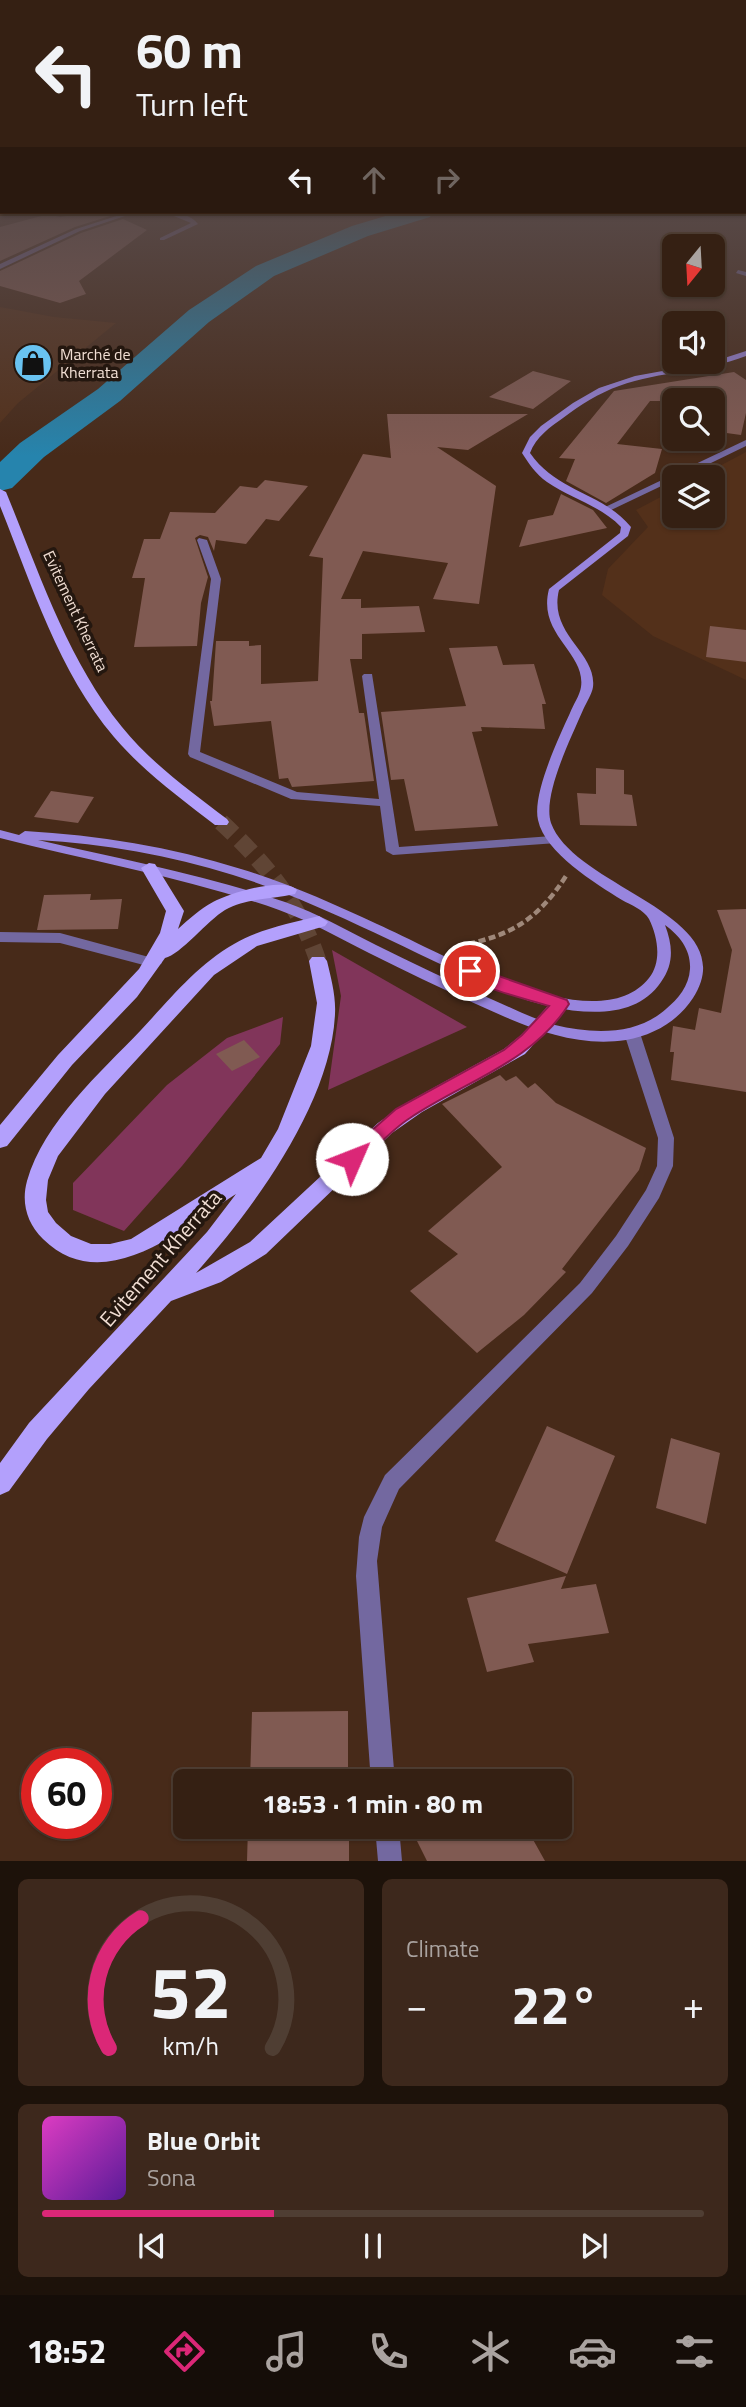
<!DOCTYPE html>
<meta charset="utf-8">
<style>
:root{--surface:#352013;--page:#3d281c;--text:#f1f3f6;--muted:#aaa3a0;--line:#4f3e33;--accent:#db2777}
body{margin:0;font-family:"Titillium Web",sans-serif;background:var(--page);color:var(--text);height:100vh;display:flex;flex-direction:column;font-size:26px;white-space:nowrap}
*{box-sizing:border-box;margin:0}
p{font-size:23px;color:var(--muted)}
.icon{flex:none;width:38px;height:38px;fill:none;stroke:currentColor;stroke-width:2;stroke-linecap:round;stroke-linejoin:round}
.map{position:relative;height:1861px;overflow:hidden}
.drawer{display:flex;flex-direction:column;gap:18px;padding:18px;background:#1d120a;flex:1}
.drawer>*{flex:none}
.top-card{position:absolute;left:0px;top:0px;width:747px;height:214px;box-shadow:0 2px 5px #0004,0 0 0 2px var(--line);background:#352013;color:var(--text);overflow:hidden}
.needle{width:46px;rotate:198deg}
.controls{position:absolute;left:662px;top:234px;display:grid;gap:14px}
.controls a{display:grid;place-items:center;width:63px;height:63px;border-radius:10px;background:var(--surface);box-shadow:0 2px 5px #0004,0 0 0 2px var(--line);font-size:35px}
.speed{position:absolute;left:21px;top:1748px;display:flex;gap:14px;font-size:35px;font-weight:700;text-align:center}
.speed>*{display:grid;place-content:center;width:91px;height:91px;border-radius:50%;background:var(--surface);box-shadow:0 2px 5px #0004,0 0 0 2px var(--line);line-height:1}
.speed .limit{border:10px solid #d22;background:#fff;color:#111}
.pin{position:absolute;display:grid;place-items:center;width:60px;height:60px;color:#fff;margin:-30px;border:4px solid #fff;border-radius:50%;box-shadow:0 2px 7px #0007}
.me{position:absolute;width:77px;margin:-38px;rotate:46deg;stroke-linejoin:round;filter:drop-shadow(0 0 5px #0008)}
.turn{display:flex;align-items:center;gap:24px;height:147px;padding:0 21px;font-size:32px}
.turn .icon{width:91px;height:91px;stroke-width:2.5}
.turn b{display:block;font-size:49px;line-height:60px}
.lanes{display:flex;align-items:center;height:66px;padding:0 21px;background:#0003;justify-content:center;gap:35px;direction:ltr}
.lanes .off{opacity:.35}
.big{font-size:52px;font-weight:700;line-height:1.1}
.drawer .card{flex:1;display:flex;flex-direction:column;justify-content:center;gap:10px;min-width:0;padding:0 24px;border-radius:10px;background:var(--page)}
.drawer .dial{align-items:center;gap:0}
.dial svg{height:182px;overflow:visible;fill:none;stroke:var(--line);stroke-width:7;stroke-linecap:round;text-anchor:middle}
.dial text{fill:var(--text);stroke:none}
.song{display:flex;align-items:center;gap:21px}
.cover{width:84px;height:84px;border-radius:10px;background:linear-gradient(135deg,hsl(310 70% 55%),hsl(270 70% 35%))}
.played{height:7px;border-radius:4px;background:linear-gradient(90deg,var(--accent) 35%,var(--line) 35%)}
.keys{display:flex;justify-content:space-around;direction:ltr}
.heat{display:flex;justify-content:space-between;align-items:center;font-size:38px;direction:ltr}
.drawer .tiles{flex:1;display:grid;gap:18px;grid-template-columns:1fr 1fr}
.card:last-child{grid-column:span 2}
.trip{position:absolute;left:173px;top:1769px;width:399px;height:70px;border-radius:10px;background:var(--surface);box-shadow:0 2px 5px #0004,0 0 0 2px var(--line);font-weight:700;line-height:70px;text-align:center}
.menu{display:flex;height:112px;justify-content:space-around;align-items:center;background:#150d08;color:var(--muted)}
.menu .icon{width:49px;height:49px}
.menu .active{color:var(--accent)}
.menu b{font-size:32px;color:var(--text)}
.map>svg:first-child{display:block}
.built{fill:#53301a}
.green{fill:#81355a}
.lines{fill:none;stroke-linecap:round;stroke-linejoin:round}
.river{fill:#2684ad;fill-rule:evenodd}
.building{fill:#805a52}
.primary-tunnel{stroke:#604535;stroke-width:17;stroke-dasharray:17 9;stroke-linecap:butt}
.path{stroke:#9f887a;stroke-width:4.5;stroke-dasharray:7 3.5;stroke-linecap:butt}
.lane{fill:#7368a0;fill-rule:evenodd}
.street{fill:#7368a0;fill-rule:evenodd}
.secondary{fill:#9885de;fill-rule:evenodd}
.primary{fill:#b3a0fc;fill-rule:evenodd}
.route{fill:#db2777;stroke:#8e194d;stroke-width:2}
.labels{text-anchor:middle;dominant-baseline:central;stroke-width:7;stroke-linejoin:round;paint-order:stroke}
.far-poi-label{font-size:16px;fill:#f1ded3;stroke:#24170f;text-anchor:start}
.far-street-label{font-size:16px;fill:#f1ded3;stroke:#24170f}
.near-street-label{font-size:21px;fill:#f1ded3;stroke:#24170f}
</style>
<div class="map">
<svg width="746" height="1861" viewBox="0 0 746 1861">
<rect width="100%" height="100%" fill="#472a19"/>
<!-- built -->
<path class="built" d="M0 307 54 317 116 323 18 403 0 423Z
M746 452V680L653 636 602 595 608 569 648 527 636 510 674 490V516H712V478H697Z"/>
<!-- green -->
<path class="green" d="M332 950 467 1027 328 1090 341 996Z
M283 1017 280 1044 182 1166 124 1231 73 1210V1183L167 1085 227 1038Z"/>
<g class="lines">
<!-- river -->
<path class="river" d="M399 212H433L430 217 368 236 274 276 209 322 120 401 44 457 12 488 0 491V462L20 443 98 389 189 310 256 266 352 226Z"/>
</g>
<!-- building -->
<path class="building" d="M89 212 113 215 75 227 0 261V227L49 214 60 217Z
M123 219 147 230 79 281 86 294 60 303 0 286V271L81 233Z
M533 371 571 381 533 409 489 397Z
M734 372 746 380V413L741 435 712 431 713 401H650L617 444 662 449 655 473 606 503 566 481 575 459 559 458 614 391Z
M387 414H528L468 450 437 447 496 486 479 604 433 599 448 563 363 551 341 599H361V608L419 606 425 632 362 634V659H350L359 713H364L374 781 292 787 288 778 279 779 271 721 214 726 210 701H212L216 641H249V646L261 645V684L318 681 323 558 309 556 363 454 391 458Z
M265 480 308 486 279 521 266 519 246 544 216 540 214 551 208 537 200 535 195 538 208 577 201 603 197 646 134 647 145 578H132L144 539H160L170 512 215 513 240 486 257 488Z
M561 494 593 510 607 528 519 547 528 520 553 515Z
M710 626 746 630V662L706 657Z
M497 646 503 665 534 664 546 704H542L545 729 481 727 482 731 472 732 498 826 415 831 404 779 391 780 381 712 466 706 449 648Z
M596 768 624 770V794L632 795 637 826 580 825 577 793 596 794Z
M51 791 94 797 78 823 34 817Z
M91 894 90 900 122 899 118 929 37 930 44 895Z
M746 909V1092L671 1080 674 1052H670L673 1026 695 1030 699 1008 721 1013 732 950 717 910Z
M244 1040 260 1057 232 1071 216 1054Z
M500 1075 506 1081 516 1076 528 1088 535 1083 556 1103 646 1148 639 1170 562 1269 566 1272 524 1315 477 1353 410 1291 458 1254 428 1231 502 1167 442 1104Z
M547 1426 615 1456 567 1574 495 1541Z
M671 1438 720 1453 706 1524 656 1508Z
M566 1576 561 1589 596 1584 609 1633 528 1644 534 1662 487 1672 467 1598Z
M348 1711V1782H250L252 1712Z
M248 1827H349V1861H247Z
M410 1827H526L545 1861H427Z"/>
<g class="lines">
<!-- primary-tunnel -->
<path class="primary-tunnel" d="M221 822C265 863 299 903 318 961"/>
<!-- path -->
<path class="path" d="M458 946C510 936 537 921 566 876"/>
<!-- lane -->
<path class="lane" d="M164 212C175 211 191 215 198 224L164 240H160V238L191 223Z
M738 270 746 272V276L736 273Z"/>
<!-- street -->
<path class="street" d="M129 212H137L80 231 0 269V264L76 229Z
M746 440V446L680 478H674V480L609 511 601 509Z
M199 538 207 540 221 579 200 752 297 792 379 799 362 676 364 674H372L399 847 552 836 559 840 557 843 393 855 386 851 380 806 291 799 190 757 188 754 211 579 197 540Z
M0 932 60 933 160 960 162 963 155 968 60 943 0 942Z
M632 1028 637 1029 640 1033 674 1138 673 1166 659 1198 628 1246 592 1293 399 1489 382 1527 377 1561 395 1782H371L356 1576 359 1537 364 1517 385 1475 580 1283 616 1236 646 1190 657 1166 658 1138 624 1033 627 1029Z
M375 1827H399L402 1861H378Z"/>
<!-- secondary -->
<path class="secondary" d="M746 351V356C705 372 661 371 619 386 599 393 580 405 563 418 550 427 536 437 530 453 558 493 602 492 631 527L628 536 559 590C548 635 597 652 593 687 592 694 586 703 583 710 572 736 542 795 551 823 575 889 746 915 693 998 678 1021 654 1035 626 1040 573 1048 524 1026 476 1004 440 988 405 971 369 953 339 938 310 921 279 910 188 878 93 862 0 838V830L19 835 25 831C98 835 171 847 241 869 288 883 333 904 377 924 436 950 597 1044 649 978 662 962 658 937 649 919 644 910 631 905 622 900 595 883 545 853 538 820 532 794 559 737 570 713 573 705 580 695 581 687 586 652 537 635 549 589L620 533 621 527C600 505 571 499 547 482 536 474 529 464 522 453L530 437 541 426 573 403 599 388 635 376 712 362ZM38 840C104 844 170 855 233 875 323 903 406 950 493 988 539 1006 626 1034 661 982 674 964 673 946 665 925 680 936 691 950 690 969 689 986 678 999 666 1009 636 1036 592 1034 555 1025 533 1019 512 1008 491 999 452 982 414 964 376 945 346 930 317 913 285 902 204 875 121 859 38 840Z"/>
<!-- primary -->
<path class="primary" d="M0 489 6 492C39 572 67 659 122 727 151 763 190 791 227 819L229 822 227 825H215C180 798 143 771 114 737 58 671 32 585 0 506Z
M149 863 155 864 184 911 178 929C189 919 200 909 213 902 229 893 285 876 297 890L295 894C271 900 248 897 225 910 208 920 180 955 165 958L137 997 72 1065 7 1146 0 1148V1125L58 1055 139 969 160 933 166 911 141 868Z
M319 916 328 922 325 926 257 946 214 975 105 1094 58 1156 48 1180 46 1200 48 1212 56 1223 71 1236 91 1244H110L131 1239 261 1158 278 1129 311 1046 317 1003 309 961 312 957H324L327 961C331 978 336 996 335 1014 331 1103 254 1208 196 1273L250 1242 378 1123 408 1102 504 1049 525 1032 554 999H568L570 1004 525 1054 422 1112 392 1133 266 1254 221 1282 171 1301 89 1389 47 1439 9 1491 0 1495V1463L29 1423 207 1232 236 1194C183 1228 104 1299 43 1239 27 1223 21 1203 27 1181 44 1122 100 1073 141 1030 170 999 197 965 234 944 260 929 290 923 319 916Z"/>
</g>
<!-- sky -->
<linearGradient id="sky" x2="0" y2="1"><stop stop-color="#27170e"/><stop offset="0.43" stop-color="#584a49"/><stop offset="1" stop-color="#584a49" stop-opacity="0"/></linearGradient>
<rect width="746" height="456" fill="url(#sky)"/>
<!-- route -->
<path class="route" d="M470 966 567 1000 569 1004C532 1063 465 1081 410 1118 391 1130 375 1149 358 1164L352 1166 345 1164 342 1159 345 1154 396 1109 504 1050 522 1035 549 1006C528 999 474 988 462 971L464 967Z"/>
<!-- icons -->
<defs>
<symbol id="shop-disc" viewBox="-11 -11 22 22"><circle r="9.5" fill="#69c3f1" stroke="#24170f"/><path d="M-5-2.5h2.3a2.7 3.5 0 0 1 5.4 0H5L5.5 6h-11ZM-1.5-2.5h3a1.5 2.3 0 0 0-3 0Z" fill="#111"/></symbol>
</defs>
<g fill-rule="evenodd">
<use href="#shop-disc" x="11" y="341" width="44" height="44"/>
</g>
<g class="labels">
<!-- far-poi labels -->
<g class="far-poi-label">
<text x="60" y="354">Marché de<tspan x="60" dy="18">Kherrata</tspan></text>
</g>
<!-- far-street labels -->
<g class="far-street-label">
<text transform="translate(76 611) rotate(65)">Evitement Kherrata</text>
</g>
<!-- near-street labels -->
<g class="near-street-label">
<text transform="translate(160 1258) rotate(-49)">Evitement Kherrata</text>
</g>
</g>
</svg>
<div class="controls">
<a><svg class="needle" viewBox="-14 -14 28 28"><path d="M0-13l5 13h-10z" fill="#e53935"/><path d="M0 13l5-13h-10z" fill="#aaa3a0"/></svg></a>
<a><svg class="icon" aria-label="sound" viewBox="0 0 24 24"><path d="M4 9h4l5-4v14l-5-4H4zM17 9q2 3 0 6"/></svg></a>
<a><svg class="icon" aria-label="search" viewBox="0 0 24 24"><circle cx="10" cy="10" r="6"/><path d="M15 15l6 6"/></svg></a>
<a><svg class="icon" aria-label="layers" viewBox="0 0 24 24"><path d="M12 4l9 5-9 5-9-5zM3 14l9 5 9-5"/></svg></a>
</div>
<div class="speed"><div class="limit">60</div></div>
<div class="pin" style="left:470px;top:971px;background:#d93025"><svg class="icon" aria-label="arrive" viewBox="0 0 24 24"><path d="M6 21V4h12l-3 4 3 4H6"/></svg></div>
<svg class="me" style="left:352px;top:1159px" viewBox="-20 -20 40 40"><circle r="19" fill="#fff"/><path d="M0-13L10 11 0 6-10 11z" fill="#db2777"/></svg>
<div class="trip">18:53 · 1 min · 80 m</div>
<div class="top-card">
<div class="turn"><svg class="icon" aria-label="left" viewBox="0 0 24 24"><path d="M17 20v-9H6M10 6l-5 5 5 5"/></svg><div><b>60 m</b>Turn left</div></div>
<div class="lanes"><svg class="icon" aria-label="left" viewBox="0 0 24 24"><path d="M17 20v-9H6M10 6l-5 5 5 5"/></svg><svg class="icon off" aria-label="ahead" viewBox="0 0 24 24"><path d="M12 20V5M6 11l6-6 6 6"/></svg><svg class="icon off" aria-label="right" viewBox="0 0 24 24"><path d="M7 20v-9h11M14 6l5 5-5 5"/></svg></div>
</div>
</div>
<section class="drawer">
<div class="tiles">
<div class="card dial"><svg viewBox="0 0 100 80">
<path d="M14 69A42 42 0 1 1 86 69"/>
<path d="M14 69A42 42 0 0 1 28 12" stroke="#db2777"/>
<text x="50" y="56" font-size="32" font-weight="700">52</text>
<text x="50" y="72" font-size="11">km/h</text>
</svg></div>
<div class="card"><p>Climate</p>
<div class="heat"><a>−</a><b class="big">22°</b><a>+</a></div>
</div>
<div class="card">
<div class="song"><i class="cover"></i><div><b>Blue Orbit</b><p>Sona</p></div></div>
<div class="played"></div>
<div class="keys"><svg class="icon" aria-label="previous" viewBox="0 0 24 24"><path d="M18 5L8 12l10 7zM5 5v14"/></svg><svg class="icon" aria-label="pause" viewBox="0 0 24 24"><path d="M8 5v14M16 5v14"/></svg><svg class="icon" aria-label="next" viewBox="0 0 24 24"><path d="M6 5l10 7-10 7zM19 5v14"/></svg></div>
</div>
</div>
</section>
<nav class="menu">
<b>18:52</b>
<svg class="icon active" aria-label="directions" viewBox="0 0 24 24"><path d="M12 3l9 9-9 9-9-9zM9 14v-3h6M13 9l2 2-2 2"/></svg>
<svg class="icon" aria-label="music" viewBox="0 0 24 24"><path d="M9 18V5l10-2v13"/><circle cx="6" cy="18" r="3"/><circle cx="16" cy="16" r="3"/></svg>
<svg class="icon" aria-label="phone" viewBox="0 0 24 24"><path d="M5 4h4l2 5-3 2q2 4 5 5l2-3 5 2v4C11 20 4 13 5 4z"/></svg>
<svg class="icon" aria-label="climate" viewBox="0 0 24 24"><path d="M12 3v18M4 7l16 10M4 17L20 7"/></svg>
<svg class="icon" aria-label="car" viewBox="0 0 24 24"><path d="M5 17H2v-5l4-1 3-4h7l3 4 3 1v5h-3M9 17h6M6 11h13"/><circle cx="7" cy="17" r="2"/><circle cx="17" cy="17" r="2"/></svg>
<svg class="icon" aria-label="filters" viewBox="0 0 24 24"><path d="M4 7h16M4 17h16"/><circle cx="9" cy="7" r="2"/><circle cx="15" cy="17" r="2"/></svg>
</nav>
